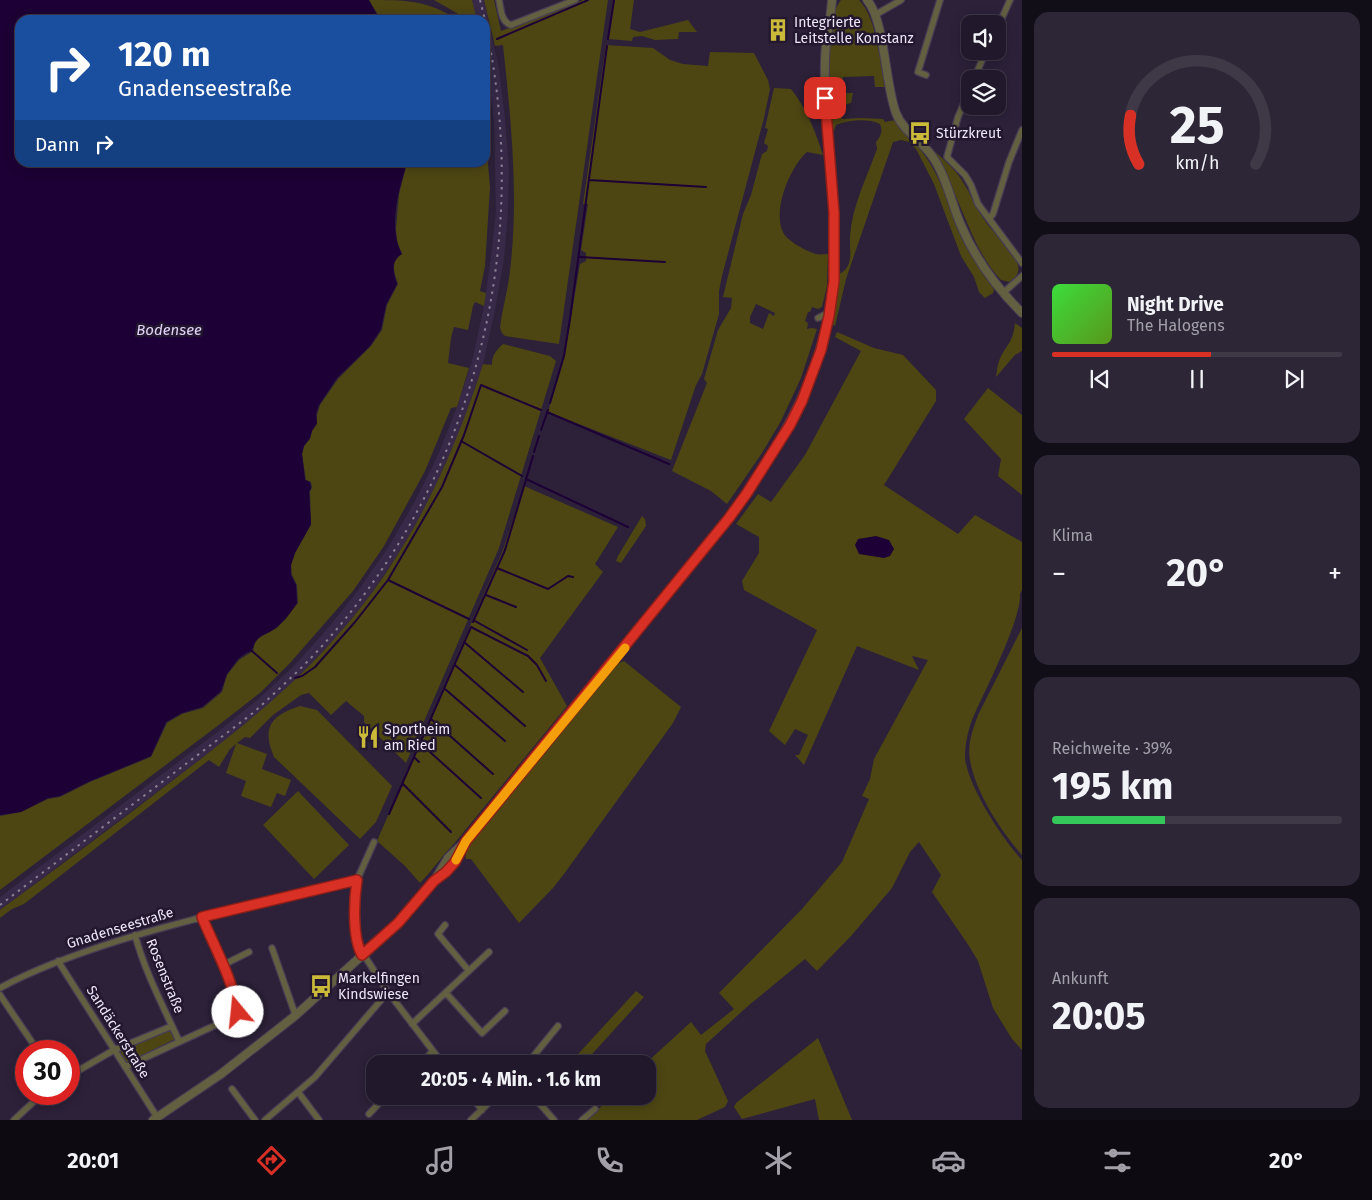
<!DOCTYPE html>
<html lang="de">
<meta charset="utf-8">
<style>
:root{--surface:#21192b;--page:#2d2637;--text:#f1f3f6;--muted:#a2a0a9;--line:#3e3847;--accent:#d93025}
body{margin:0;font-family:"Fira Sans",sans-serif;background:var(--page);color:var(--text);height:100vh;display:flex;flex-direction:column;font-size:19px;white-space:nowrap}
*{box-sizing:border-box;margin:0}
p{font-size:16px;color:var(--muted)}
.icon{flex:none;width:28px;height:28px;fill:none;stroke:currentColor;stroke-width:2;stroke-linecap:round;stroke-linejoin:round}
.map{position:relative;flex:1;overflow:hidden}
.sheet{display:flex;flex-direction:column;gap:12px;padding:12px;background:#120e18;width:350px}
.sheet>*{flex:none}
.banner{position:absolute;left:15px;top:15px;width:475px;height:152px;border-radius:15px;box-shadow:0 2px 12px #0003,0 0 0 1px var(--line);background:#1a4fa0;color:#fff;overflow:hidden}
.tools{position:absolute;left:961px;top:15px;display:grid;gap:10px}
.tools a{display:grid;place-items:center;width:45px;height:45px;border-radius:10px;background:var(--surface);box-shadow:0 2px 12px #0003,0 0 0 1px var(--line);font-size:25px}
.speed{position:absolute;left:15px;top:1040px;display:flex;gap:10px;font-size:25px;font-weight:700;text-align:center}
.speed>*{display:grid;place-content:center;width:65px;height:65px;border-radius:50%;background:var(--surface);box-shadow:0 2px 12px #0003,0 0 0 1px var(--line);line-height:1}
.speed .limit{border:8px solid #d22;background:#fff;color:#111}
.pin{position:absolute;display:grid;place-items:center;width:42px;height:42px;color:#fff;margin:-21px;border-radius:10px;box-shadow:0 2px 8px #0006}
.me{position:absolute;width:55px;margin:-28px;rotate:343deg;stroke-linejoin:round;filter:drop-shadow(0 0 4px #0008)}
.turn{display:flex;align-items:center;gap:18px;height:105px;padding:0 20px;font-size:22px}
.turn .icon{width:65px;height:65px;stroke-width:2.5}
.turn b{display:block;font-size:35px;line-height:42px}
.then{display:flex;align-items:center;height:48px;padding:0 20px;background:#0003;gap:10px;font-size:19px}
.big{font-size:38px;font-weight:700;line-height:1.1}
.sheet .widget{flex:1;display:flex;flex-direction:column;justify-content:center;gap:8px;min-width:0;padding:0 18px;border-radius:15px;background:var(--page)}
.sheet .dial{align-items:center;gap:0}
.dial svg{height:130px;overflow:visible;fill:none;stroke:var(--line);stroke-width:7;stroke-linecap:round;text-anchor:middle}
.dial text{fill:var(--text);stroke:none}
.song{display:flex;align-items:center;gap:15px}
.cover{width:60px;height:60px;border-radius:8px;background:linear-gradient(135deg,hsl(120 70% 55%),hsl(90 70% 35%))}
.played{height:5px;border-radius:2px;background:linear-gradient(90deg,var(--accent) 55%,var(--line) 55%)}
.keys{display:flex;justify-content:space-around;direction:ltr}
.heat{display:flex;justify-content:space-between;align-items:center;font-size:28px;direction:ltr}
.charge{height:8px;border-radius:4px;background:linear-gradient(90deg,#34c759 39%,var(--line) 0)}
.trip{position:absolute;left:366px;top:1055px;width:290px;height:50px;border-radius:15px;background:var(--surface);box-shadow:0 2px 12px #0003,0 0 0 1px var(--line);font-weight:700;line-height:50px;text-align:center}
.dock{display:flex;height:80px;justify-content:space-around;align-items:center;background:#0d0a11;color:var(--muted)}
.dock .icon{width:35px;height:35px}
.dock .on{color:var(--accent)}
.dock b{font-size:22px;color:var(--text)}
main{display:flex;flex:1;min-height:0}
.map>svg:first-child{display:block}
.built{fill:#372947}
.green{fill:#4d4613;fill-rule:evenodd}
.water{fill:#1d0035}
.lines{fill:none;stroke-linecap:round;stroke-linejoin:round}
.stream{stroke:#1d0035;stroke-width:2}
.minor-casing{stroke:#473d54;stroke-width:8}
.tertiary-casing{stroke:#473d54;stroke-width:10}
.minor{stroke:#635f41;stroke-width:5.5}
.tertiary{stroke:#635f41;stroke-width:8}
.rail{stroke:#898094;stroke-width:2;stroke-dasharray:2.5 5;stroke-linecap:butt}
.route-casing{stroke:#8d1f18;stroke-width:12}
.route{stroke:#d93025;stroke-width:9}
.slow{stroke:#f59e0b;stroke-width:9}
.labels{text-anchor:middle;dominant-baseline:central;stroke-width:5;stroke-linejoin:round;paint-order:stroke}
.poi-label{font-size:14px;fill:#ede6f7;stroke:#22172f;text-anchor:start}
.street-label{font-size:14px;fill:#ede6f7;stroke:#22172f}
.water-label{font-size:15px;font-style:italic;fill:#e3d3f8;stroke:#22172f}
</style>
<main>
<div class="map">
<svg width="1022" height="1120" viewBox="0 0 1022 1120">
<rect width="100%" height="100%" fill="#2c2139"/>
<!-- built -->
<path class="built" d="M472 0H484L499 68 505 120 509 168 508 212 504 259 495 310 483 364 459 436 426 507 400 551 371 594 337 637 301 674 263 710 222 743 0 910V897L216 733 256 701 293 667 328 628 360 588 389 546 415 501 438 455 457 407 472 361 484 306 491 257 496 210 494 121 485 49V20H477Z"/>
<!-- green -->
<path class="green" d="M369 0C405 0 428 0 458 20H381Z
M434 0H472L477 20H466L455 12Z
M484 0H494L501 31 583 0H608L559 344 505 336 502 333 500 328C502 309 508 290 510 271 519 196 511 120 503 45L495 46Z
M613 0H634L630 29 640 32 688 20 697 32H679L678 39 655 40 642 36 633 37 632 41 608 39Z
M841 0H859C877 18 880 63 885 87H875L874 76 843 77 842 93H853L851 103 841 106 842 119 861 118 883 119 885 122 895 120C913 139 929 158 940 182 957 219 968 257 994 289L993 293 985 298 979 292 974 277 961 256 934 184 916 149 909 142 901 140 893 142 846 279 835 326 831 323 839 274C855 267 849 249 850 236 852 206 867 177 877 149L876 142C881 136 883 131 880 124 868 118 849 120 836 125L833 133 832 120H830C828 94 824 20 841 0Z
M606 45 653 48 670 60 683 64 708 66 710 52 754 53 768 80 770 89 764 118 722 276 719 291V314L702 374 696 385 671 460 548 412 564 357 580 264 586 261V253L581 250 588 204H583Z
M774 88 791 89C807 109 815 131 823 155L807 152C790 167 771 212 784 234 788 241 808 252 816 254 820 255 824 254 828 254L827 286 822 307 818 309 812 307 810 312H808L805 321 808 323 807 329 812 328 817 329 801 378 781 421 762 453 727 504 711 491 672 471 707 383 704 379 718 330 731 308 732 298 723 297 743 214 751 195 762 154 767 151 768 146 764 143 768 129 765 128ZM756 304 775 313 774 316 769 313 763 329 750 323V317Z
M485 130 490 187 485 266 480 291 486 293 484 306 475 302 473 306 468 330 454 327 451 338 448 363 469 368 457 407 451 408 425 471 384 546 353 591 290 663 261 692 220 724 0 890V816L21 812 48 799 60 797 90 782 151 757 167 723 182 714 203 708 222 692 227 675 239 660 253 651 255 642 259 638 277 628 298 603 297 585 292 575 291 565 295 553 311 525 310 491 312 488 311 482 306 480 302 454 304 446 310 439 312 431 317 424V415L320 405 338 379 371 346 382 330 387 305 398 284C394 272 390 262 402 254L397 242 396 229 399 194 407 163 485 162Z
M933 150C941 157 949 164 956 172 969 188 975 208 988 225 997 236 1016 253 1018 266 1020 273 1015 278 1010 282L1001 280C980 258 969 227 957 199 950 182 941 166 933 150Z
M1015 323 1022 328V351L1015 355 996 377C997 372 997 366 999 361 1006 344 1013 344 1015 323Z
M837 332 874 348 903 355 936 390V401L884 485 958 534 975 515 1022 542V590L1020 594C1022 617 986 689 975 713 969 726 965 742 965 757 967 785 1003 840 1022 860V1050L1012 1039 993 1008 978 961 969 946 932 892 941 875 919 842 910 852 892 888 851 936 817 971 805 959 748 1006 706 1044 705 1051 728 1101 725 1107 697 1120H587L612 1096H648V1064H645L691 1022 701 1035 734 1009 719 993 802 909 842 862 869 799 862 796 870 779 874 759 928 660 912 656 919 670 857 646 804 765 795 755H799L808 735 795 729 785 745 769 731 817 630 744 590 742 581 759 553V537L736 524 758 494 771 502 805 455 861 351 835 337Z
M503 344 550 356 556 361 499 548 406 763 364 722V716L346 701 331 715 309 693 301 695 273 715 250 738 245 737 237 743 267 754 262 769 291 780 285 796 277 793 271 807 241 796 246 781 226 773 236 744 230 749 219 767 209 760 24 904 12 909 0 918V910C58 867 115 825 172 781 230 737 288 692 336 637 407 558 451 464 483 364L492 365C491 357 497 349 503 344Z
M988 388 1022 415V495L998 476 1001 459 964 419Z
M524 486 618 527 595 564 603 572 540 658 567 706 453 845C441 857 432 871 420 883L405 866 377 841 503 550Z
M642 516 645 519 646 526 621 563 616 561 618 556Z
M1022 628V855C1001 831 975 792 970 760 967 744 973 729 978 715Z
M624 661 681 707 673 723 564 874 553 888 519 923 471 859H466C464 846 480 832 487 822L615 665Z
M300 706 317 710 392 786 376 822 360 839 274 757C261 727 272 715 300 706Z
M298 791 349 845 314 879 263 825Z
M636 991 644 997 583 1064H569Z
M171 1029 175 1039 126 1063 119 1052Z
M818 1038 852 1120H819L815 1099 742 1119 734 1107 736 1103Z"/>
<!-- water -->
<path class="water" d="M0 0H369L380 20H20V162H406V166C398 193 388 227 402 254 390 261 393 272 397 284L386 305 381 329 370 346 337 378 319 405 316 414 317 423 312 431 310 438 304 446 302 454 305 480 310 482 311 488 309 492 311 524 295 553 291 565V575L296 585 297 603C292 611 285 621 277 627 264 637 257 633 252 651L246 653 238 659 227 674 221 691 202 707 182 713 166 722 151 756 88 782 60 796 48 798 21 812 0 815Z
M876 536 889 540 894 549 890 556 884 558 859 554 855 545 858 539Z"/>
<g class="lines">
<!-- stream -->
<path class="stream" d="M497 39 588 0
M608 39 614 0
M589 180 706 187
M580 257 665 262
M550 403 564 356 570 319 607 46
M547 412 669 464
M541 430 548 410
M461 441 522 476
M534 452 539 436
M526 479 628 527
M497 568 548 589 568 576 573 577
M388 580 469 619
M486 595 516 607
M475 621 527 650
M473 622 505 550 533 456
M471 627 528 656 537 665 546 681
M464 642 523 692
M252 651 277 673
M455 665 525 726
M295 678 302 676 315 667 355 622 388 580 442 487 464 435 481 385 541 410
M445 689 505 741
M431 719 493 774
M420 743 481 798
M414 757 419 762
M403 784 451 832
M389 814 471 627"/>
<defs>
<path id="minor" d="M499 0C501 9 501 22 511 25L575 0
M875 15 901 0
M998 27 1010 0
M926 75 918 72 940 0
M974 79 986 51
M970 89 958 117 947 157 965 175 971 185 978 204 1022 263
M989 219 993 214 1009 162 1022 130
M1003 293 1022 276
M818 318 824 315 829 316
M374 842 357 880 355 893 358 946 388 992 443 1064
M445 925 438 934 469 971
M135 935C145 972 163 1006 179 1041
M272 948 294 1011 296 1015
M58 961 157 1117
M223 965 249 952
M0 988C33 970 67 958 102 946 186 918 272 902 357 880
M446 993 482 1033 505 1011
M0 995 38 1051
M412 1024 489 952
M420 1064 433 1051
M527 1064 558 1026
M125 1067 233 1017 238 1012C233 980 214 946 202 917
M69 1076 114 1050 172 1026
M232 1089 255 1120
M298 1092 319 1120
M471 1096 482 1110
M533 1096 554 1120
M369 1114 386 1096
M14 1120 42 1094
M265 1120 315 1077 388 992
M471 1120 496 1096
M582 1120 595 1109"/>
<path id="tertiary" d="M867 0C885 20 885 85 896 113 902 130 922 141 932 156 946 176 951 201 960 223 974 257 996 287 1022 313
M434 881 448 858 466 841 729 518C791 431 837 351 835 241 834 193 827 146 825 98 825 80 824 62 826 45 828 30 831 15 832 0
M153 1120 221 1074 296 1015 398 923 434 881 455 862 464 845"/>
</defs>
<!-- minor casing -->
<use href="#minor" class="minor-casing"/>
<!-- tertiary casing -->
<use href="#tertiary" class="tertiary-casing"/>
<!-- minor -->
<use href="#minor" class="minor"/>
<!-- tertiary -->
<use href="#tertiary" class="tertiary"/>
<!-- rail -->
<path class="rail" d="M480 0 485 20
M0 905 253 713C279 689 306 665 330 637 477 468 533 241 485 22"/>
</g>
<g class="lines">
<defs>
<path id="route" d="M238 1012C233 980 214 946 202 917L357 880C354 900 352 937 362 955L398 923 434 881 446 872 455 862 466 841 729 518 747 493 790 425 802 401 821 350 829 316 834 281V213L825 98"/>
</defs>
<!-- route casing -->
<use href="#route" class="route-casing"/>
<!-- route -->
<use href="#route" class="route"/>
<!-- slow -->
<path class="slow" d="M456 860 466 841 625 648"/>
</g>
<!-- icons -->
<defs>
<symbol id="building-bare" viewBox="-9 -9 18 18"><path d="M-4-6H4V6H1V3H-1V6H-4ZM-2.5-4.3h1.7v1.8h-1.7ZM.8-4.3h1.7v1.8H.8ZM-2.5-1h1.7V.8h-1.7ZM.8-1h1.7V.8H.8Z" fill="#cbba39" stroke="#22172f" stroke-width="2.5" paint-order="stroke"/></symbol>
<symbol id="bus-bare" viewBox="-9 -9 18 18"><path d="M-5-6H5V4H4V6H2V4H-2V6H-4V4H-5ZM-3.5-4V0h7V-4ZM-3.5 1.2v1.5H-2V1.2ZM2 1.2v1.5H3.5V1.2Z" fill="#cbba39" stroke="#22172f" stroke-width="2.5" paint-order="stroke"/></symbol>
<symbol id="restaurant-bare" viewBox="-9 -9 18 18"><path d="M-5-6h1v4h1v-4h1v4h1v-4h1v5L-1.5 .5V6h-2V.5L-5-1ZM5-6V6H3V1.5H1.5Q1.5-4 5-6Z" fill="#cbba39" stroke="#22172f" stroke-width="2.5" paint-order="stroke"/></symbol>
</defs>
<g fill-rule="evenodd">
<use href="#building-bare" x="762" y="14" width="32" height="32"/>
<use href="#bus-bare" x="904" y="117" width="32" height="32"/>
<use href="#restaurant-bare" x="352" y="721" width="32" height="32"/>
<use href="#bus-bare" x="305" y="970" width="32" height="32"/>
</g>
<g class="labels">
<!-- poi labels -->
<g class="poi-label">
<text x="794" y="22">Integrierte<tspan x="794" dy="16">Leitstelle Konstanz</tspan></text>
<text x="936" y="133">Stürzkreut</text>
<text x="384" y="729">Sportheim<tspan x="384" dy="16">am Ried</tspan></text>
<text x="338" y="978">Markelfingen<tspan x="338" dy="16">Kindswiese</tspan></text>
</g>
<!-- street labels -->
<g class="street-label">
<text transform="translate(120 928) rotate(-17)">Gnadenseestraße</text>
<text transform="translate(165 976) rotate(68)">Rosenstraße</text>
<text transform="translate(118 1032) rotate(58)">Sandäckerstraße</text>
</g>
<!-- water labels -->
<g class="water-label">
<text x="169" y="330">Bodensee</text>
</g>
</g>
</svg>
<div class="tools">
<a><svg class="icon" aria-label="sound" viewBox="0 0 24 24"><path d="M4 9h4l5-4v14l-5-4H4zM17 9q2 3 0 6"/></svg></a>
<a><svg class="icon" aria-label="layers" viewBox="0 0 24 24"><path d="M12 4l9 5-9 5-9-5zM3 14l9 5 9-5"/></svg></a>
</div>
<div class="speed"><div class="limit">30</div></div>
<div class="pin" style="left:825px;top:98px;background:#d93025"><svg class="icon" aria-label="arrive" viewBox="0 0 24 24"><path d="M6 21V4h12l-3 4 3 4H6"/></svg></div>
<svg class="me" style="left:238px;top:1012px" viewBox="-20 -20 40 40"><circle r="19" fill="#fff"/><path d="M0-13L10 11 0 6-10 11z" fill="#d93025"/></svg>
<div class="trip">20:05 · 4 Min. · 1.6 km</div>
<div class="banner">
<div class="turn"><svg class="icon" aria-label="right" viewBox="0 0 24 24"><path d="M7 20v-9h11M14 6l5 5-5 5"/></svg><div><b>120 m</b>Gnadenseestraße</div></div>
<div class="then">Dann<svg class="icon" aria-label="right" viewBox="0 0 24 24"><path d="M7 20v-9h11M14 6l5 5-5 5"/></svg></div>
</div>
</div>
<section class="sheet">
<div class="widget dial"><svg viewBox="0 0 100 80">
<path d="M14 69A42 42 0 1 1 86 69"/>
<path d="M14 69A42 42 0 0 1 9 39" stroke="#d93025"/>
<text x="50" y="56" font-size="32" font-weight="700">25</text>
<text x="50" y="72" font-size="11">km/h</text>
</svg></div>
<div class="widget">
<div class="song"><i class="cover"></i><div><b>Night Drive</b><p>The Halogens</p></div></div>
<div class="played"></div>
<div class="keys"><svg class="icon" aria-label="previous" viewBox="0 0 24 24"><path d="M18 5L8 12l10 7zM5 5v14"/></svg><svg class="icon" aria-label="pause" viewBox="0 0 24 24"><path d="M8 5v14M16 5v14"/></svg><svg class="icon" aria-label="next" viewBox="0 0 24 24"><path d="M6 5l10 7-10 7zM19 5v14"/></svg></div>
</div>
<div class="widget"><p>Klima</p>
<div class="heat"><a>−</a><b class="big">20°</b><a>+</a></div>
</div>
<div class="widget"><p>Reichweite · 39%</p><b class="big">195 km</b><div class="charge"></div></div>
<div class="widget"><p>Ankunft</p><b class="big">20:05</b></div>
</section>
</main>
<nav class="dock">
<b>20:01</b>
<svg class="icon on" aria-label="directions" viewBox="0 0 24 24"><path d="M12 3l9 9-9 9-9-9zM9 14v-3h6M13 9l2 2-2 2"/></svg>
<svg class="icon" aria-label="music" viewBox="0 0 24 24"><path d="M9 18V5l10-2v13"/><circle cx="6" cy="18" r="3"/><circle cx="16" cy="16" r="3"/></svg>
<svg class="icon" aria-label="phone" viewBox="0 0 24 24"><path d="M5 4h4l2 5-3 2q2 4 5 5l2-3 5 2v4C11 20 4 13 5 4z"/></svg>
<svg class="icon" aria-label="climate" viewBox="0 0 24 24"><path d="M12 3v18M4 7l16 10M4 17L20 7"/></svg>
<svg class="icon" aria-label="car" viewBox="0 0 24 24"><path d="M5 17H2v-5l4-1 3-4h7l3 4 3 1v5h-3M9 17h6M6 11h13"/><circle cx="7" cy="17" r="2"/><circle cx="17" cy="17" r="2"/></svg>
<svg class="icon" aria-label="filters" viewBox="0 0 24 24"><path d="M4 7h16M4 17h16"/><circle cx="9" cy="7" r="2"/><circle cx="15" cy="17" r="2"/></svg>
<b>20°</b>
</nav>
